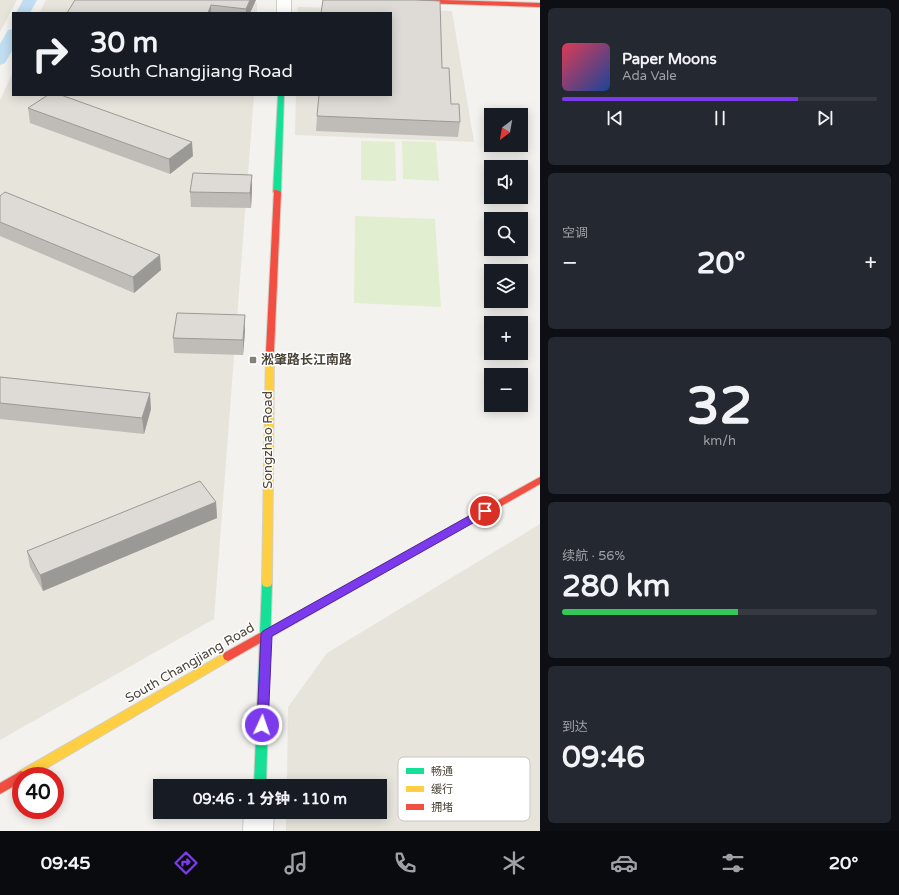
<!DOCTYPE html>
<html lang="zh">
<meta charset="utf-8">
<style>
:root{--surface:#171b24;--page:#242831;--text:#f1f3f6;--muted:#9ea1a6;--line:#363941;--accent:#7c3aed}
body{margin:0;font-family:"Varela Round","Noto Sans SC",sans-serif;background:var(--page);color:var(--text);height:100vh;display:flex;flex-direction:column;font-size:15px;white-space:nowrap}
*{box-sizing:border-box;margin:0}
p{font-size:13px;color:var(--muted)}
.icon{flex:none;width:22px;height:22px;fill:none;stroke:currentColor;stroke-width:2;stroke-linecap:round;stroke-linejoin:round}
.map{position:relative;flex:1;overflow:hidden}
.drawer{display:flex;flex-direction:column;gap:8px;padding:8px;background:#0d0f14;width:359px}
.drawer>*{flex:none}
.top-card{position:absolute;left:12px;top:12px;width:380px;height:84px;border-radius:0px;box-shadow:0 2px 10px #0003;background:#171b24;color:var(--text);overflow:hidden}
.needle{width:26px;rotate:211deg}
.buttons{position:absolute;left:484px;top:108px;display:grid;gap:8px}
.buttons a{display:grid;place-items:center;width:44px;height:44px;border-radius:0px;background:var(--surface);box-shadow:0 2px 10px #0003;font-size:20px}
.speed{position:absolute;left:12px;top:767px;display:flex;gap:8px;font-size:20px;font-weight:700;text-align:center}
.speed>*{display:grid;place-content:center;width:52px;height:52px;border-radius:50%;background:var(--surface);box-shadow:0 2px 10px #0003;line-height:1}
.speed .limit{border:6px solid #d22;background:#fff;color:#111}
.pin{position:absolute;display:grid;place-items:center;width:34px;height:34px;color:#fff;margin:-17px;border:2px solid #fff;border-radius:50%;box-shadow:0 1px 4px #0007}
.me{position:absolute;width:44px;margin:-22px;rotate:3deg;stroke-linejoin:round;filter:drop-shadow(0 0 3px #0008)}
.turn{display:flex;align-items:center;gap:14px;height:84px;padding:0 12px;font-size:18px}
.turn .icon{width:52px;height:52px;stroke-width:2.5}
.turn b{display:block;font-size:28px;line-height:34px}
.big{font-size:30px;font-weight:800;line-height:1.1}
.drawer .card{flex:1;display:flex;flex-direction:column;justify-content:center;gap:6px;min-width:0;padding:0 14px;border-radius:6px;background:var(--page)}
.drawer .dial{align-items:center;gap:0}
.dial b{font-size:52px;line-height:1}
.song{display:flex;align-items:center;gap:12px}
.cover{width:48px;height:48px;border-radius:6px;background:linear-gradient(135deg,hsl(350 70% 55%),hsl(220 70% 35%))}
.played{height:4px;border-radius:2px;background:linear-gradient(90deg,var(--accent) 75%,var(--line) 75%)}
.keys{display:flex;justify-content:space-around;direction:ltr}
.heat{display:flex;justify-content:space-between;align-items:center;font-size:22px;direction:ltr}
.charge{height:6px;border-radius:3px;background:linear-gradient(90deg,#34c759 56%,var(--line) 0)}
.trip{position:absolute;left:153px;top:779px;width:234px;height:40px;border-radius:0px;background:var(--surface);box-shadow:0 2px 10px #0003;font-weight:800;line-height:40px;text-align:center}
.menu{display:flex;height:64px;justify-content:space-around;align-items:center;background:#090b0e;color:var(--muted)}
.menu .icon{width:28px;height:28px}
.menu .selected{color:var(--accent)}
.menu b{font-size:18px;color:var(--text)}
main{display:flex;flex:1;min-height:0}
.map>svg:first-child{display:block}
.residential{fill:#e7e4dc}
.green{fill:#e1eecf}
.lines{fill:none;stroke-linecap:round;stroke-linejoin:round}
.canal{fill:#c0ddf1;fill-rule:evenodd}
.street-casing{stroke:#d2d0cb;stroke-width:2}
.fast-casing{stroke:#d3cfc5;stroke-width:2}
.slow-casing{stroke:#d3cfc5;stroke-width:2}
.jam-casing{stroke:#d3cfc5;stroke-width:2}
.street{fill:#fdfdfc;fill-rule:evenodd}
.fast{fill:#16e098;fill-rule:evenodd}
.slow{fill:#ffcf43;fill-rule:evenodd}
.jam{fill:#f24e42;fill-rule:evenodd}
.wall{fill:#bfbcb8}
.shaded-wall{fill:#9b9996}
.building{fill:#dedbd6;stroke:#9b9996}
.route{fill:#7c3aed;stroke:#51269a}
.poi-dot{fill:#868178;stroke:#fff;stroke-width:1.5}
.labels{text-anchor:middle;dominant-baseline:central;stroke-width:3;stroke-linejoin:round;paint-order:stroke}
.poi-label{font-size:13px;font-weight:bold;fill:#4b4439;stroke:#fff;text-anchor:start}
.street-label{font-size:13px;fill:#4b4439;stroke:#fff}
.key{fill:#fff;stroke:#c9c7c4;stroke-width:1}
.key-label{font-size:11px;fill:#4b4439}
</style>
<main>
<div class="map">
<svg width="540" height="831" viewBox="0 0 540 831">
<rect width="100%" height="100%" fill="#f4f2ee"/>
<!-- residential -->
<path class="residential" d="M0 0H17L0 32Z
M46 0H211L257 3V13H39Z
M298 7 452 11 474 142 295 135 296 95H391V13H297Z
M13 72V95H254L214 619 0 740V100Z
M540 524V831H286V812H380V786H287L288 707 327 653Z"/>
<!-- green -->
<path class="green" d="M361 141 395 142 396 181 361 180Z
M402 141 436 142 439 181 403 179Z
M355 216 435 219 441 307 354 303Z"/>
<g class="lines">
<!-- canal -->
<path class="canal" d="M23 0H37L30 13H16Z
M13 29V49L5 63 0 65V44L8 30Z"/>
<defs>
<path id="street" d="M277 0H291V13H277Z
M244 812H274L273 831H243Z"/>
<path id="fast" d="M278 95H284L281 192 277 194 273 192Z
M267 579 271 580 272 583 266 786H254L262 583 263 580Z"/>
<path id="slow" d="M270 349 274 352 272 583 271 586 267 587 263 586 262 583 266 352Z
M228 651 232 653 233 656 232 659 33 776H21V781L18 780 16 776 18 772Z"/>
<path id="jam" d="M386 0H442L540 3V7L389 2Z
M274 190H277L281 192 274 352 270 355 266 352Z
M540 477V484L232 659 228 661 224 659 223 656 224 653Z
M21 771 25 772 27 776H21V782L0 794V783Z"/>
</defs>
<!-- street casing -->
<use href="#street" class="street-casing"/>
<!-- fast casing -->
<use href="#fast" class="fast-casing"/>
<!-- slow casing -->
<use href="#slow" class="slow-casing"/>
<!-- jam casing -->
<use href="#jam" class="jam-casing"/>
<!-- street -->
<use href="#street" class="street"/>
<!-- fast -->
<use href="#fast" class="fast"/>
<!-- slow -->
<use href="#slow" class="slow"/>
<!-- jam -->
<use href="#jam" class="jam"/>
</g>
<!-- wall -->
<path class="wall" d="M256 0 250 13H67Z
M442 68 451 104 460 122 458 137 316 131 317 116 391 95Z
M28 108 193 156 170 174 30 123Z
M252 175V190L251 208 191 207 190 192Z
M0 196 161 270 134 293 0 236Z
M245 331 243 355 174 353 173 338Z
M0 377 151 409 144 434 0 419Z
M216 502 217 518 43 591 30 567 27 551Z"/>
<!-- shaded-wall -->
<path class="shaded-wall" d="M250 0H256L250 13H246V9Z
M211 5V13H208Z
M192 142 193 156 170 174 169 159Z
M252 175V190L251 208 250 193Z
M160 255 161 270 134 293 133 277Z
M245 315V331L243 355V340Z
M150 393 151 409 144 434 142 418Z
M216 502 217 518 43 591 40 575Z"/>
<!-- building -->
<path class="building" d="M75 0H250L246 9 211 5 208 13H67Z
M323 0H416L440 1 442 68H449L451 104H459L460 122 317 116 319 95H391V13H321Z
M48 95H61L192 142 169 159 28 108Z
M193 173 252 175 250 193 190 192Z
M5 192 160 255 133 277 0 222V196Z
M177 313 245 315 243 340 173 338Z
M0 377 150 393 142 418 0 403Z
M200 481 216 502 40 575 27 551Z"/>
<!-- route -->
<path class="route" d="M485 507 489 508 490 511 489 514 272 636 268 725 267 729 262 730 258 729 257 725 261 634 263 631Z"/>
<!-- markers -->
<rect class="poi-dot" x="249" y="356" width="8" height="8" rx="2"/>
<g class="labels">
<!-- poi labels -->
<g class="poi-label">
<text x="261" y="360">淞肇路长江南路</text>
</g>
<!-- street labels -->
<g class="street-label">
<text transform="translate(268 440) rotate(-90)">Songzhao Road</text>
<text transform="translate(190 663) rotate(-30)">South Changjiang Road</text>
</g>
</g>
<!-- legend -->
<rect x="398" y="757" width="132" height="64" rx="6" class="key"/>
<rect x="406" y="768" width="18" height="6" fill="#16e098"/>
<rect x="406" y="786" width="18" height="6" fill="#ffcf43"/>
<rect x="406" y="804" width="18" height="6" fill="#f24e42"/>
<g class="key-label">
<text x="431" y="775">畅通</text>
<text x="431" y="793">缓行</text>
<text x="431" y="811">拥堵</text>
</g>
</svg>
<div class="buttons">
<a><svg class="needle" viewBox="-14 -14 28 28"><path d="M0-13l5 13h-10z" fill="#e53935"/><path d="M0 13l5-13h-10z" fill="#9ea1a6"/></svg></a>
<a><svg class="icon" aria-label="sound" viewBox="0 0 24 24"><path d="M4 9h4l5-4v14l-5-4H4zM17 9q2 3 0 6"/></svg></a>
<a><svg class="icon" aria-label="search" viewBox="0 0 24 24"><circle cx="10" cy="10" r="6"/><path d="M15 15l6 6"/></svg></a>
<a><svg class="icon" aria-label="layers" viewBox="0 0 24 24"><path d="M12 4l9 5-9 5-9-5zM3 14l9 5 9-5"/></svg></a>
<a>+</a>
<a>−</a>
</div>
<div class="speed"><div class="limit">40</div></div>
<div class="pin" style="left:485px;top:511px;background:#d93025"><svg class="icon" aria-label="arrive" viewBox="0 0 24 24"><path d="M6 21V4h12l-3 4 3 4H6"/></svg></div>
<svg class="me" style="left:262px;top:725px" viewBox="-20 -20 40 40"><circle r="17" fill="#7c3aed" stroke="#fff" stroke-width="3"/><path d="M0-11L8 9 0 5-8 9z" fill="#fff"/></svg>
<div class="trip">09:46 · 1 分钟 · 110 m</div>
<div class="top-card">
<div class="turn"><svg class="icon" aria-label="right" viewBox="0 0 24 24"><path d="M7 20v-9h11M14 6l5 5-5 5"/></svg><div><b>30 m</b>South Changjiang Road</div></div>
</div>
</div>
<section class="drawer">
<div class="card">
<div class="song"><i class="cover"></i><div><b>Paper Moons</b><p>Ada Vale</p></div></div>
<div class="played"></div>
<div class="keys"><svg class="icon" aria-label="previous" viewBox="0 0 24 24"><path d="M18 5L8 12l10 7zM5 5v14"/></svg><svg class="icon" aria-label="pause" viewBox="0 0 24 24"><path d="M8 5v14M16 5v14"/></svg><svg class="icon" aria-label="next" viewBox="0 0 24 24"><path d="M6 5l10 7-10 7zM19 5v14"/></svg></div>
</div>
<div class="card"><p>空调</p>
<div class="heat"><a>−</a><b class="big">20°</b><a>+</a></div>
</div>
<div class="card dial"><b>32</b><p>km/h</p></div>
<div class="card"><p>续航 · 56%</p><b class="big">280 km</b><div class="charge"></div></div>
<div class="card"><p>到达</p><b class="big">09:46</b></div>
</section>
</main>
<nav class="menu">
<b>09:45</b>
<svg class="icon selected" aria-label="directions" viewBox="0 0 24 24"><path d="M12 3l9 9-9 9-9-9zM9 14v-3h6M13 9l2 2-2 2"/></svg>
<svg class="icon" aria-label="music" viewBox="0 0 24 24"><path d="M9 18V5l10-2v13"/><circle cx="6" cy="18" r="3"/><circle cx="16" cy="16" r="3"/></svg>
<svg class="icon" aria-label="phone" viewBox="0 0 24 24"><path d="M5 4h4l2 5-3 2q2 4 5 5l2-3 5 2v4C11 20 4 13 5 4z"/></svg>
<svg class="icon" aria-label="climate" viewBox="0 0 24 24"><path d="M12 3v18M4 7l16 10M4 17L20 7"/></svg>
<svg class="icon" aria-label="car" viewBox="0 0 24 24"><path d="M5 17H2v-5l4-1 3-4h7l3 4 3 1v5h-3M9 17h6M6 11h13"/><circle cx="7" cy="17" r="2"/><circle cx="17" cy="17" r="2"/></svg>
<svg class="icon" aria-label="filters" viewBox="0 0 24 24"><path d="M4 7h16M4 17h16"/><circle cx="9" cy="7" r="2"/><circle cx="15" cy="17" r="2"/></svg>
<b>20°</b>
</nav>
